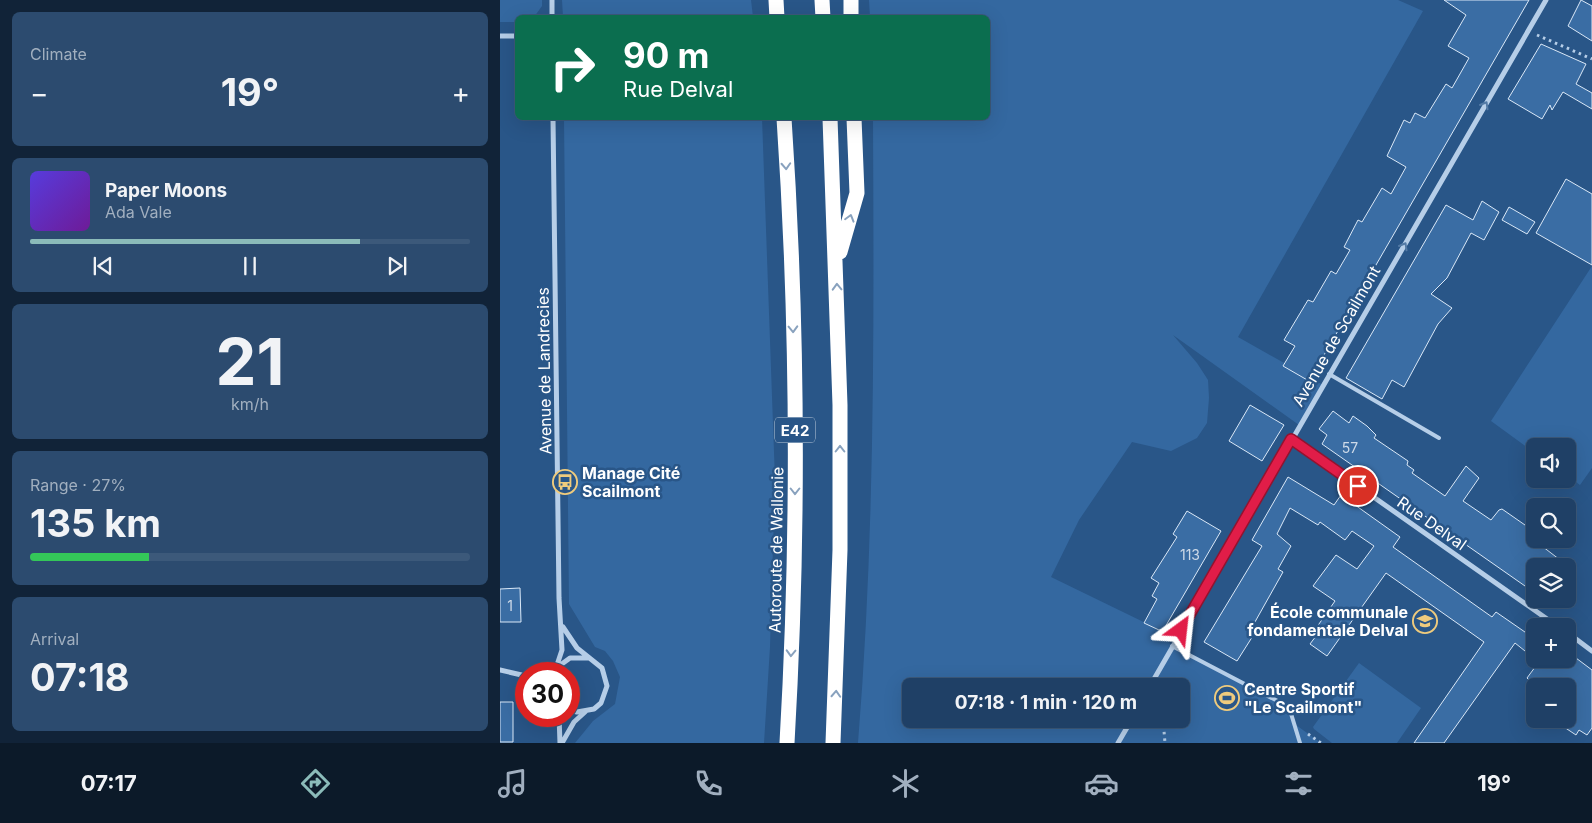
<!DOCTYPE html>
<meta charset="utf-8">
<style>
:root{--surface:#1f4066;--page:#2c4b6f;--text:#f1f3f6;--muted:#a1afbf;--line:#3c597a;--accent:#8bbbb9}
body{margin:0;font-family:Inter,sans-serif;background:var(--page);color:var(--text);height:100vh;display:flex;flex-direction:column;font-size:19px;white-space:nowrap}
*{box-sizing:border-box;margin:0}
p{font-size:16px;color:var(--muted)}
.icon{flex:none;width:28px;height:28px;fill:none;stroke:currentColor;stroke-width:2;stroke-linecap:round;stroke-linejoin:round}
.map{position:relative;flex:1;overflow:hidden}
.details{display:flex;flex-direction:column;gap:12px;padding:12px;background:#112338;width:500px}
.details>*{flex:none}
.hud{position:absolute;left:15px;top:15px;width:475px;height:105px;border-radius:8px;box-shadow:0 5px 20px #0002,0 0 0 1px var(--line);background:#0b6e4f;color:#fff;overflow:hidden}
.fabs{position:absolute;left:1026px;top:438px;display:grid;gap:10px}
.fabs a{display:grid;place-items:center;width:50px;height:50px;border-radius:8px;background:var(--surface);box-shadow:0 5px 20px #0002,0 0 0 1px var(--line);font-size:25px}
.speed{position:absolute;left:15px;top:662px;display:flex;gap:10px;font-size:25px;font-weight:700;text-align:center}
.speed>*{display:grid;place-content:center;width:65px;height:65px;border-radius:50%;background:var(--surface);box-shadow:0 5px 20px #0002,0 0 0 1px var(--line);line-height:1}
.speed .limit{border:8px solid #d22;background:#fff;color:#111}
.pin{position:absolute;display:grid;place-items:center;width:42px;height:42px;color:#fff;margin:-21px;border:2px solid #fff;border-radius:50%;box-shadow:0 1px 5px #0007}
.me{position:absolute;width:55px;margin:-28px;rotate:30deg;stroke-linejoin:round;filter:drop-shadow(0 0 4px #0008)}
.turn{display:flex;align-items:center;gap:18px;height:105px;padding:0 25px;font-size:22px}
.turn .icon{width:65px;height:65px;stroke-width:2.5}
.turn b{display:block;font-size:35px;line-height:42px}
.big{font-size:38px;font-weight:700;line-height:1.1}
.details .card{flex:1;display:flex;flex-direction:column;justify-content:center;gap:8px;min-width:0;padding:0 18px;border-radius:8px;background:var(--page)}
.details .dial{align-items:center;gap:0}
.dial b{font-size:65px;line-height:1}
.song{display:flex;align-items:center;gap:15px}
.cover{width:60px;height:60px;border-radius:8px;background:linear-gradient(135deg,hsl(250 70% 55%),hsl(280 70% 35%))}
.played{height:5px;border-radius:2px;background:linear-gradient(90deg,var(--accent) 75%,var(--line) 75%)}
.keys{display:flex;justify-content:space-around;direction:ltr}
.heat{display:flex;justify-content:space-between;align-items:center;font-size:28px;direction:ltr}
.charge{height:8px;border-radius:4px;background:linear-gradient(90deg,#34c759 27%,var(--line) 0)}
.trip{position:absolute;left:402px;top:678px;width:288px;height:50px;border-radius:8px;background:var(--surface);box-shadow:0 5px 20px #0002,0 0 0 1px var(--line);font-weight:700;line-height:50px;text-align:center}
.tabs{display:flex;height:80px;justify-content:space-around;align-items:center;background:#0c1a29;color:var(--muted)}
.tabs .icon{width:35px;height:35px}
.tabs .current{color:var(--accent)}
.tabs b{font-size:22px;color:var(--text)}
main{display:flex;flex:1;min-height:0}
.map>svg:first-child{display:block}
.green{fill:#3468a0;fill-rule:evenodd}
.building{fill:#3a6da4;stroke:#dae8f7}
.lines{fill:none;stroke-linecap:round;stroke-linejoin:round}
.path{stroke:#b6cee8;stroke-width:3;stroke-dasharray:2.5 4;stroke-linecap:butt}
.service{stroke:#b6cee8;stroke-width:4}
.minor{stroke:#b6cee8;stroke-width:5}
.motorway{stroke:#fff;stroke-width:15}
.oneway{stroke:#537aa5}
.oneway2{stroke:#89a2be}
.route-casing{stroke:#92132f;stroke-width:12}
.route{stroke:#e11d48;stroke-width:9}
.labels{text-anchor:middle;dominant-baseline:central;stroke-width:5;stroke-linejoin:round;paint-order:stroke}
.number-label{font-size:14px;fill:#cedae8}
.shield{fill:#295688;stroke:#bfccdb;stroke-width:1}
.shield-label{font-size:15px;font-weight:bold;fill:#fff}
.street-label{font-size:16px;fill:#fff;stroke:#295688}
.poi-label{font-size:16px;font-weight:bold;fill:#fff;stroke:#295688;text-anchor:start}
</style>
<main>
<section class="details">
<div class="card"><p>Climate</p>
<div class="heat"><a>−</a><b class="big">19°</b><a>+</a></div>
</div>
<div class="card">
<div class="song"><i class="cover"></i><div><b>Paper Moons</b><p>Ada Vale</p></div></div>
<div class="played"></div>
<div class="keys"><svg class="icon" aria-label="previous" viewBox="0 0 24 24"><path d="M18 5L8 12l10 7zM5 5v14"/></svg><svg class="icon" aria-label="pause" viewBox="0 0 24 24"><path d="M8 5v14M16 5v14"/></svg><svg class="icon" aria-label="next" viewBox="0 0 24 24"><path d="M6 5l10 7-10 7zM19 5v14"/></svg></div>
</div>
<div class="card dial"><b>21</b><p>km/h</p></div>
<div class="card"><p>Range · 27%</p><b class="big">135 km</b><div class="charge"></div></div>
<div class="card"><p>Arrival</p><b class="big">07:18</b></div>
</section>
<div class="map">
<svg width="1092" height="743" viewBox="0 0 1092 743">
<rect width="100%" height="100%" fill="#295688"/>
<!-- green -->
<path class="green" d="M0 0H42V6L34 17 18 18 17 22H0Z
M62 0H251L253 17H63Z
M369 0H898L923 11 738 337 823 385 799 425 673 335 697 363 708 380 709 398 707 423 697 438 671 451 632 442 579 520 551 577 660 630 672 646 789 707 796 725 821 743H358C375 535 374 326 373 118H488V18L370 17ZM411 686H681V719H411Z
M64 118H262L275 480 270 647 264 743H75L93 721 115 704 120 677 113 661 105 651 95 647 69 604Z
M1092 266V468L1080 485 1068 476V446H1035V453L991 421Z
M859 663 921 708 897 743H832L814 729 813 727Z"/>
<!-- building -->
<path class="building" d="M944 0H1029L809 381 783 366 795 346 784 340 808 300 813 302 831 271 836 274 850 250 844 247 858 220 862 222 882 188 891 194 906 167 887 156 904 120 910 123 915 113 925 118 946 84 952 88 969 58 948 46 966 15Z
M1081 0 1092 6V41L1068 26Z
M1041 44 1086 64 1076 84 1092 93V109L1063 92 1052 110 1050 105 1042 119 1008 99Z
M1066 179 1092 194V265L1036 233Z
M982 201 999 212 984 240 971 233 947 278 931 294 952 308 938 324 904 387 892 380 882 399 846 378 946 205 973 220Z
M1009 207 1035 222 1027 234 1002 220Z
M750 405 784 425 762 461 729 441Z
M833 411 849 423 853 416 867 426 876 435 874 438 908 461 907 465 914 470 912 473 945 496 966 466 979 478 963 501 991 520 999 510 1002 509 1035 532 1034 540 1068 566H1035V593L822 444 827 435 819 429Z
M788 477 834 505 841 495 900 537 893 547 992 617 996 612 1035 639V659L1015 643 944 743H914L984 642 886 573 827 656 810 644 816 636 812 634 835 601 813 586 836 555 857 569 874 546 852 531 845 540 820 522 818 525 790 508 777 534 791 546 778 569 783 572 751 629 756 631 737 661 704 642 762 546 752 540Z
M687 511 721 531 668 622 664 629 659 630 644 623 657 599 652 596 659 583 651 578 677 537 673 534Z
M20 588 21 622H0V589Z
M1068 652 1092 670V728L1087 735 1079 730 1076 735 1052 719H1068V686H1026L1030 681 1027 678 1041 659H1068Z
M0 702H13V742H0Z"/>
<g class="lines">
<!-- path -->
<path class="path" d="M1037 35 1092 59
M663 719 665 743
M808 734 821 743"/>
<!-- service -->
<path class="service" d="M829 374 939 438
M672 646 789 707 800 743"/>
<!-- minor -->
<path class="minor" d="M52 0V18
M0 36H18
M53 118 59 598 62 650 54 674
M791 439 1057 626
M63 627 77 648 102 668 107 686 101 703 94 709 77 712 69 710
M1068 633 1092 651
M59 666 70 658H88
M0 670 26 676
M650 686 1046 0
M59 716 60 743
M62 743 74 722 85 712
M618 743 632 719"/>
<!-- motorway -->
<path class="motorway" d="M276 0 277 18
M322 0 323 18
M351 0V18
M284 118C298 325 299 535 287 743
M330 118 340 405V550L333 743
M340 252 357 193 354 118"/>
</g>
<!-- one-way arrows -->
<defs><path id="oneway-chevron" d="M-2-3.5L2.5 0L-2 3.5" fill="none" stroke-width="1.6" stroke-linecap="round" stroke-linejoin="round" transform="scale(1.25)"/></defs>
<g class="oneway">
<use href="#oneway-chevron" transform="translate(985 105) rotate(-60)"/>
<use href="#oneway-chevron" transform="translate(904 246) rotate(-60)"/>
</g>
<g class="oneway2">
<use href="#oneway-chevron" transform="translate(286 166) rotate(87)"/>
<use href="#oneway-chevron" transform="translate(350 218) rotate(-74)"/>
<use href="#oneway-chevron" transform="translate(337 287) rotate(-92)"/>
<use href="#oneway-chevron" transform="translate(293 329) rotate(88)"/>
<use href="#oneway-chevron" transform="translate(340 449) rotate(-90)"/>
<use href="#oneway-chevron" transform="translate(295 491) rotate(90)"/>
<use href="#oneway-chevron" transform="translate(291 653) rotate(92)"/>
<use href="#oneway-chevron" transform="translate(336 694) rotate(-87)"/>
</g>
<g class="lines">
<defs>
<path id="route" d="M681 630 791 439 858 486"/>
</defs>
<!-- route casing -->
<use href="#route" class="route-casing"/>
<!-- route -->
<use href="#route" class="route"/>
</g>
<!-- icons -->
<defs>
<symbol id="bus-ring" viewBox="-11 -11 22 22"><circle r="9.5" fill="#295688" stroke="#efcb7d" stroke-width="1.5"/><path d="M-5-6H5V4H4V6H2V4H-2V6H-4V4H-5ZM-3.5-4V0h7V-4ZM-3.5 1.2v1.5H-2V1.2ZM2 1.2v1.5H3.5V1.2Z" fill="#efcb7d"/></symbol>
<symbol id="school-ring" viewBox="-11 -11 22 22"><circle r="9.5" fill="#295688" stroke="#efcb7d" stroke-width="1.5"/><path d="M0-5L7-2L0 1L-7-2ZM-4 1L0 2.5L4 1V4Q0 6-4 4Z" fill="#efcb7d"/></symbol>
<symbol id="stadium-ring" viewBox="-11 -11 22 22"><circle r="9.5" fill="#295688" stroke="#efcb7d" stroke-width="1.5"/><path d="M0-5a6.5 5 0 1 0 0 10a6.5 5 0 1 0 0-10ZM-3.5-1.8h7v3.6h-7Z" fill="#efcb7d"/></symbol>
</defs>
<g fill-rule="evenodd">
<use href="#bus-ring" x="51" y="468" width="28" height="28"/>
<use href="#school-ring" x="911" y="607" width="28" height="28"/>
<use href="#stadium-ring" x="713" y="684" width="28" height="28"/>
</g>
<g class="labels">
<!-- number labels -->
<g class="number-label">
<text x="850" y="447">57</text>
<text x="690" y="554">113</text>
<text x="10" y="605">1</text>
</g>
<!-- shield labels -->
<rect class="shield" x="275" y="417.5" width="40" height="25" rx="4"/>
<g class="shield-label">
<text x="295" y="430">E42</text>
</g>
<!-- street labels -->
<g class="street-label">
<text transform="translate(836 336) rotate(-60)">Avenue de Scailmont</text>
<text transform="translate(44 371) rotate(-91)">Avenue de Landrecies</text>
<text transform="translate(932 523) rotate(35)">Rue Delval</text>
<text transform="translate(276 550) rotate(-89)">Autoroute de Wallonie</text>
</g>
<!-- poi labels -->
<g class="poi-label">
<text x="82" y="473">Manage Cité<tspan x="82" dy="18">Scailmont</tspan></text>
<text x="908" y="612" text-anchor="end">École communale<tspan x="908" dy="18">fondamentale Delval</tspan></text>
<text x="744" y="689">Centre Sportif<tspan x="744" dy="18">"Le Scailmont"</tspan></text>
</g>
</g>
</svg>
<div class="fabs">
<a><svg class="icon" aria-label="sound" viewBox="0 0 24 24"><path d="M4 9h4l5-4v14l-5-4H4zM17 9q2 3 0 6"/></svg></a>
<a><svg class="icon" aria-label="search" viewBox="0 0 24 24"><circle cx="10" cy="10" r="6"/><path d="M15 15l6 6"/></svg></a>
<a><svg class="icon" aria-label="layers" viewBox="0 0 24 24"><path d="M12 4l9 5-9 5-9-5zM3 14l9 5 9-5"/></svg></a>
<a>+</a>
<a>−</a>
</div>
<div class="speed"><div class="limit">30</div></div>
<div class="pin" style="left:858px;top:486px;background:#d93025"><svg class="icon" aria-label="arrive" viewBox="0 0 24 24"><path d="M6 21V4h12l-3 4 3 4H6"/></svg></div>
<svg class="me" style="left:681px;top:630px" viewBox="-20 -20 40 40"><path d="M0-17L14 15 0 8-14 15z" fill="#e11d48" stroke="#fff" stroke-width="4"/></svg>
<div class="trip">07:18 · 1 min · 120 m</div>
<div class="hud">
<div class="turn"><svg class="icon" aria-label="right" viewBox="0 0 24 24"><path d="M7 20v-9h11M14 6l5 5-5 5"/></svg><div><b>90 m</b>Rue Delval</div></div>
</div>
</div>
</main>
<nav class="tabs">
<b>07:17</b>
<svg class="icon current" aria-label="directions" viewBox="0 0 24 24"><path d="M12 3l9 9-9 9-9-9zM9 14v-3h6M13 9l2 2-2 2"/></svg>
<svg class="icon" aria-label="music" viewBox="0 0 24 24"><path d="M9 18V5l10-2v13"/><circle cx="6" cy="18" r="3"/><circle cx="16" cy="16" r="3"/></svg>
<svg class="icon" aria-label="phone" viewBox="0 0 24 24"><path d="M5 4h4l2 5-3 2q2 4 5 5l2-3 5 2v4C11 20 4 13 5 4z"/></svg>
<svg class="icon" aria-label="climate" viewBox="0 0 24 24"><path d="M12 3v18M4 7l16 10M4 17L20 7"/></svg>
<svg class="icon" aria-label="car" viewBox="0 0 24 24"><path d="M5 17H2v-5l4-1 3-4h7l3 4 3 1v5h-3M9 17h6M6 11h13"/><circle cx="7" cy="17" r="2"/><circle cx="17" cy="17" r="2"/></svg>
<svg class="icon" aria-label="filters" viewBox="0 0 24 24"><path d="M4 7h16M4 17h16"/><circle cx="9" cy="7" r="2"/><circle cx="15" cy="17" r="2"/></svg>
<b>19°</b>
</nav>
